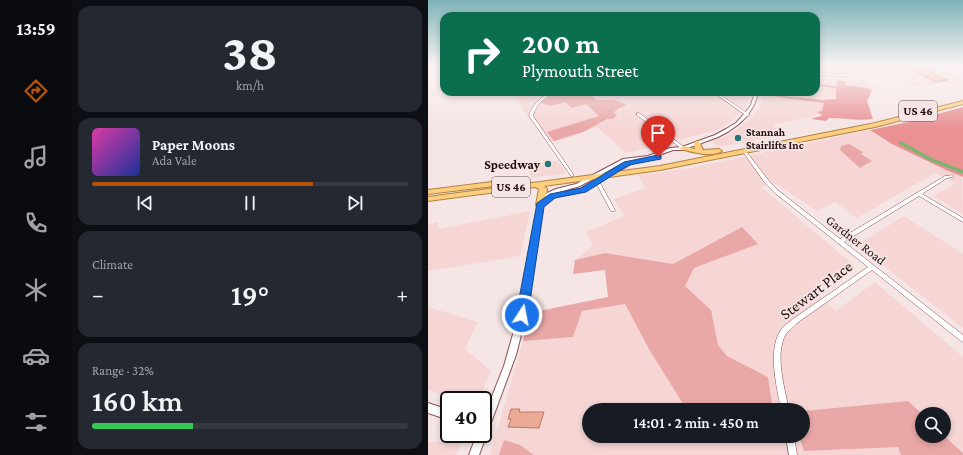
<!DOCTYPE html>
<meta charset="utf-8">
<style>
:root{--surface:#171b24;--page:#242831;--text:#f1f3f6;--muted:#9ea1a6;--line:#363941;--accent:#b45309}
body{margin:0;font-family:"Crimson Pro",serif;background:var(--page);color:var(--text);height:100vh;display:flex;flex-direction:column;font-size:15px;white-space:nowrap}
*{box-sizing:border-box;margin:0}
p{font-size:13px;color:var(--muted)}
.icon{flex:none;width:22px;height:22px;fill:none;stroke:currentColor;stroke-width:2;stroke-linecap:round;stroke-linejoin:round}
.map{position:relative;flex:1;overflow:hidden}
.details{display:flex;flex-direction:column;gap:6px;padding:6px;background:#0d0f14;width:356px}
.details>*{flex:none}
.banner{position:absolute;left:12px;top:12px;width:380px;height:84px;border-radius:12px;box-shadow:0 2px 6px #0003;background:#0b6e4f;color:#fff;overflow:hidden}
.controls{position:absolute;left:487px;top:407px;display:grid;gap:8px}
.controls a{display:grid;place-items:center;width:36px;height:36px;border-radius:50%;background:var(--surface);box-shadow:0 2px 6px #0003;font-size:20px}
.speed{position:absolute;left:12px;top:391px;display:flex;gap:8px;font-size:20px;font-weight:700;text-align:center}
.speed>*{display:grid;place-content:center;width:52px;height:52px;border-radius:50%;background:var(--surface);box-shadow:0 2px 6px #0003;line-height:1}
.speed .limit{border:2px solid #111;border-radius:6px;background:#fff;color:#111}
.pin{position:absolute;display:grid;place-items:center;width:34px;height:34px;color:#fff;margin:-41px -17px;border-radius:50% 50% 50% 0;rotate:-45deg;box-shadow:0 0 4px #0007}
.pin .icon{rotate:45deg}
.me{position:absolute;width:44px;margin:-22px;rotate:11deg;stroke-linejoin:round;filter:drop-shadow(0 0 3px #0008)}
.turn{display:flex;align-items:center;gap:14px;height:84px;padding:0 16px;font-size:18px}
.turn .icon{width:52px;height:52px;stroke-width:2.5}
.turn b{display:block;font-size:28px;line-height:34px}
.big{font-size:30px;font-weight:600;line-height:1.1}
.details .widget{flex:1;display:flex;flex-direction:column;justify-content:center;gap:6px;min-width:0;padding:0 14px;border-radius:12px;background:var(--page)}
.details .dial{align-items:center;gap:0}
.dial b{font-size:52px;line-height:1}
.song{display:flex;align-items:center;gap:12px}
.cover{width:48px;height:48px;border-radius:6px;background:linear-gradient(135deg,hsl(320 70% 55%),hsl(230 70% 35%))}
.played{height:4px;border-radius:2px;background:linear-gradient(90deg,var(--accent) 70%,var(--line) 70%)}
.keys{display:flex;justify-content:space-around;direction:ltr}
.heat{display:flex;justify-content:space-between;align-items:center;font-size:22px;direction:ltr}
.charge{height:6px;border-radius:3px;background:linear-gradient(90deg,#34c759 32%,var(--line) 0)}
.trip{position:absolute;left:154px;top:403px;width:228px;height:40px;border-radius:20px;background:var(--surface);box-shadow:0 2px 6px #0003;font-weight:600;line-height:40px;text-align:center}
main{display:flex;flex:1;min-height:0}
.dock{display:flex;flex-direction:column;width:72px;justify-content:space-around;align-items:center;background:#090b0e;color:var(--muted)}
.dock .icon{width:28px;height:28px}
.dock .on{color:var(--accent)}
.dock b{font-size:18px;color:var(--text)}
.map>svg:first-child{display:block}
.built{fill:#f6d5d5;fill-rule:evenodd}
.green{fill:#eaa7a7}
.forest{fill:#e99193}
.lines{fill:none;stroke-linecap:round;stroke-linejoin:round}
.river{fill:#80b270;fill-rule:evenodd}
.building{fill:#ebaa95;stroke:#b87a66}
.minor-casing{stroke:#8c4e51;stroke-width:1}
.tertiary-casing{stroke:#8c4e51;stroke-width:2}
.trunk-casing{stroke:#b08242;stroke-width:2}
.minor{fill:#fff;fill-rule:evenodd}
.tertiary{fill:#fff;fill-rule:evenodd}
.trunk{fill:#fcce7e;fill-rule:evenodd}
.route{fill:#1a73e8;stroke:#114b97}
.poi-dot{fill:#277274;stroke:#f5e5e5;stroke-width:1.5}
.labels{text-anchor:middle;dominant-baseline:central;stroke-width:3.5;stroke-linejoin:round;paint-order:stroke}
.far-poi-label{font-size:11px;font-weight:bold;fill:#240c0d;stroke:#f5e5e5;text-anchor:start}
.shield{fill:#f5e5e5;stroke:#634d4e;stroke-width:1}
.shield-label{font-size:12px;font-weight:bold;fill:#240c0d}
.poi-label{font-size:13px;font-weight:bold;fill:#240c0d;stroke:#f5e5e5;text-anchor:end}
.street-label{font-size:13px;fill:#240c0d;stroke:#f5e5e5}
.near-street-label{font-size:16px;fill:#240c0d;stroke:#f5e5e5}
</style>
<main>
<nav class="dock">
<b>13:59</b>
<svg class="icon on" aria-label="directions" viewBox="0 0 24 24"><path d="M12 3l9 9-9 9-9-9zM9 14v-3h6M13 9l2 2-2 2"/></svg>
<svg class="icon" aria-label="music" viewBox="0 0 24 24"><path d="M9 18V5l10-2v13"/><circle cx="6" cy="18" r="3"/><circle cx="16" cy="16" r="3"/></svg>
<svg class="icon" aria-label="phone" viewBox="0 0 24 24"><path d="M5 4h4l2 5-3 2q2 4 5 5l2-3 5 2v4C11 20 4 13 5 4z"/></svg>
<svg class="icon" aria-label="climate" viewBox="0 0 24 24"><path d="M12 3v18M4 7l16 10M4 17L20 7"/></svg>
<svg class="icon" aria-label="car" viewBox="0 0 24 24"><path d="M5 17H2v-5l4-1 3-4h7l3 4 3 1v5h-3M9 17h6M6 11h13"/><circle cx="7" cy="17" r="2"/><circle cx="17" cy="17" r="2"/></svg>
<svg class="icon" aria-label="filters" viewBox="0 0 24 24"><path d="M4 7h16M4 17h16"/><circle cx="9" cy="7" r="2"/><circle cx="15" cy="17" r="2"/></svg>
</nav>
<section class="details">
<div class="widget dial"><b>38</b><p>km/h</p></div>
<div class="widget">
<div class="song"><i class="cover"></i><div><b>Paper Moons</b><p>Ada Vale</p></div></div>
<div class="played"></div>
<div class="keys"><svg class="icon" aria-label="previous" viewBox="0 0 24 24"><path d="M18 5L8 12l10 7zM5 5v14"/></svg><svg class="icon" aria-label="pause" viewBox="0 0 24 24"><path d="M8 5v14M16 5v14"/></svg><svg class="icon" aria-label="next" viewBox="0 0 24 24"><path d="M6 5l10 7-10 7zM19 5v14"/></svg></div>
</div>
<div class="widget"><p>Climate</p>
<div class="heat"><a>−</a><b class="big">19°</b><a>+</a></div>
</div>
<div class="widget"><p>Range · 32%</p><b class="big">160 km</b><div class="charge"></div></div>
</section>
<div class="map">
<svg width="535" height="455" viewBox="0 0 535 455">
<rect width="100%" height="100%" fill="#f5e5e5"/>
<!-- built -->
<path class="built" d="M388 66H510L535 80V82L482 86 458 72 430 76 449 88 442 90 408 87 409 100 395 114 344 125 355 135 291 147 282 141 297 136 310 129 326 116 333 102 335 92H388Z
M84 92H323L318 108 304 121 289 130 198 153 169 127 122 143 104 116 100 117Z
M442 130 449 135 534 177 535 214 505 196 528 183 507 173 429 218 407 202 389 211 348 184 333 187 427 266 387 290 408 311 447 282 535 357V455H62L95 341 145 337 154 311 197 304 222 351 259 410H161V436H276L280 442 298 436H375V410H345L340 377 299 356 290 345 282 310 257 286 266 268 329 244 314 227 245 264 177 253 147 260 165 246 158 232 196 216 186 199 218 188 210 175 262 168ZM494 414H516V436H494Z
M129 161 137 170 136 174 103 177 101 170 106 164Z
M102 211 92 256 0 271V224L10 222V229Z
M476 216 535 254V328L429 245Z
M0 307 50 322 37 349 63 371 51 400H31L0 390Z
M0 442H34L28 455H0Z"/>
<!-- green -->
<path class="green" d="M127 92H159L169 100H186L199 105 191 108 186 112 189 116 184 119H179L155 132 126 141 119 132 171 116 158 104 143 108 138 102 123 106 112 103Z
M421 144 435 152 433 154 444 161 432 168 412 150 413 146Z
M314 227 330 244 266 268 257 286 283 310 290 345 299 356 340 377 345 410H259L222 351 197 304 154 311 145 337 95 341 101 313 180 297 177 270 145 274 147 260 177 253 245 264Z
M480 401 494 414V436H516L535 453V455H473L470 447 376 451 371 436H375V411Z
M76 440 92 445 106 455H71Z"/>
<!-- forest -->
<path class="forest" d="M409 80 418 82 417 85 440 88 444 91 439 101 445 119C430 121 417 118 401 118L398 121 383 119 395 115 389 112 394 111 396 103 344 96 345 95 395 100 408 99V88L388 86V84L408 86 409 84Z
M535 107V177L518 170 464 144 442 130 480 122Z"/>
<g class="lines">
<!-- river -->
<path class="river" d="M473 141 506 159 535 170V174L502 161 471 144V142Z"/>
</g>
<!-- building -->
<path class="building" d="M476 66H490L519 80 508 82Z
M83 409H92L91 412H116L111 428 80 427 83 419H80Z"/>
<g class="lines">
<defs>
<path id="minor" d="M388 73 419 74 420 75 419 76 388 75Z
M122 92H125C116 99 108 104 105 116L145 174V176H143L101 116C104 105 112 98 122 92Z
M285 92H288L322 115 319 116Z
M209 113H211L256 147V149H254L209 115Z
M315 150H317L341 181 351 191 412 239 517 176 525 175V177L519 178 494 194 535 218V222L491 196 416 242 535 335V342L533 341 444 270 369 323C366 327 361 330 358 334 346 354 357 389 361 410H353C349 387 338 347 355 327 358 324 362 322 365 319L440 267 347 193 337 183 315 152Z
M167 180H169L171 181 187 210V211H183L167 181Z
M358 436H366L369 455H361Z"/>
<path id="tertiary" d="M327 92H331L326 105 319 116 311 124 301 131 290 137 254 150H245L223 158 203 161 205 162V163L179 177 157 191 127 197 125 196V195L115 205 102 293 95 327 88 355 51 455H41L49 434H55V419L76 366 87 327 98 275 110 204 119 193 128 189 148 184 195 159 220 156 242 148 254 147 287 135 298 129 308 123 316 114 323 105ZM198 161H202L175 175 154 189 128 193 152 186Z
M0 403 21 410V420L0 413Z"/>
<path id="trunk" d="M535 101V104L447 127 232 170 116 186 119 189 116 205 112 208 108 205 111 189 107 187 0 201V197L232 166 447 123Z
M269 141 272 143 275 150 291 149 294 151C284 158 264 152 253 149L252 148 255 146 267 149 266 143Z
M72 181 75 183 74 185 0 194V190Z"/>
</defs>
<!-- minor casing -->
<use href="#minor" class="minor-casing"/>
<!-- tertiary casing -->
<use href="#tertiary" class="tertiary-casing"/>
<!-- trunk casing -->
<use href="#trunk" class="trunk-casing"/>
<!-- minor -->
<use href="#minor" class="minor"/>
<!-- tertiary -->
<use href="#tertiary" class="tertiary"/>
<!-- trunk -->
<use href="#trunk" class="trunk"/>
</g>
<!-- sky -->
<linearGradient id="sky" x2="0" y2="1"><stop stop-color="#7eb3b8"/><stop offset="0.51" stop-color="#faf3f3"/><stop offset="1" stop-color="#faf3f3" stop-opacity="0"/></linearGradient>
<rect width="535" height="129" fill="url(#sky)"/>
<!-- route -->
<path class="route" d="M230 155 233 156V159L201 165 158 192 127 198 116 207 100 315 98 319 94 321 90 319 88 315 109 203 122 194 153 188 196 162Z"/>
<!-- markers -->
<g class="poi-dot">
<circle cx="310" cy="138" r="4"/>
<circle cx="120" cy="164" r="4"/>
</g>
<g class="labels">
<!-- far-poi labels -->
<g class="far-poi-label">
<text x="318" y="132">Stannah<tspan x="318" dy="13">Stairlifts Inc</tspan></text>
</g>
<!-- shield labels -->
<g class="shield">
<rect x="471" y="101" width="38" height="20" rx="3"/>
<rect x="64" y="177" width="38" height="20" rx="3"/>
</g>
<g class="shield-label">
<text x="490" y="111">US 46</text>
<text x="83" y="187">US 46</text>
</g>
<!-- poi labels -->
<g class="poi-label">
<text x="112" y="164">Speedway</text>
</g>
<!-- street labels -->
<g class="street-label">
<text transform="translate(428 240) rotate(38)">Gardner Road</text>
</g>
<!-- near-street labels -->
<g class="near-street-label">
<text transform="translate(388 290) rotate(-37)">Stewart Place</text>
</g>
</g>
</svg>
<div class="controls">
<a><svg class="icon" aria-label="search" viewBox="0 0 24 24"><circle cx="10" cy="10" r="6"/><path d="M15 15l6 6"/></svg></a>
</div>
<div class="speed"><div class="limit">40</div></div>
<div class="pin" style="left:230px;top:157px;background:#d93025"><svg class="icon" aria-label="arrive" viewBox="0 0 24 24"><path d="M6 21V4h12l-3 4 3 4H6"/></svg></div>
<svg class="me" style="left:94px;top:315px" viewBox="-20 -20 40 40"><circle r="17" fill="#1a73e8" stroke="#fff" stroke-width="3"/><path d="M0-11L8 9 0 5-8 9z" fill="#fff"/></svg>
<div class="trip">14:01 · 2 min · 450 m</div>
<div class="banner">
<div class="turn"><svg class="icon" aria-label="right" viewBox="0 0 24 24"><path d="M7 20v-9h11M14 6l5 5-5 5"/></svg><div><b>200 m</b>Plymouth Street</div></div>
</div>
</div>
</main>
